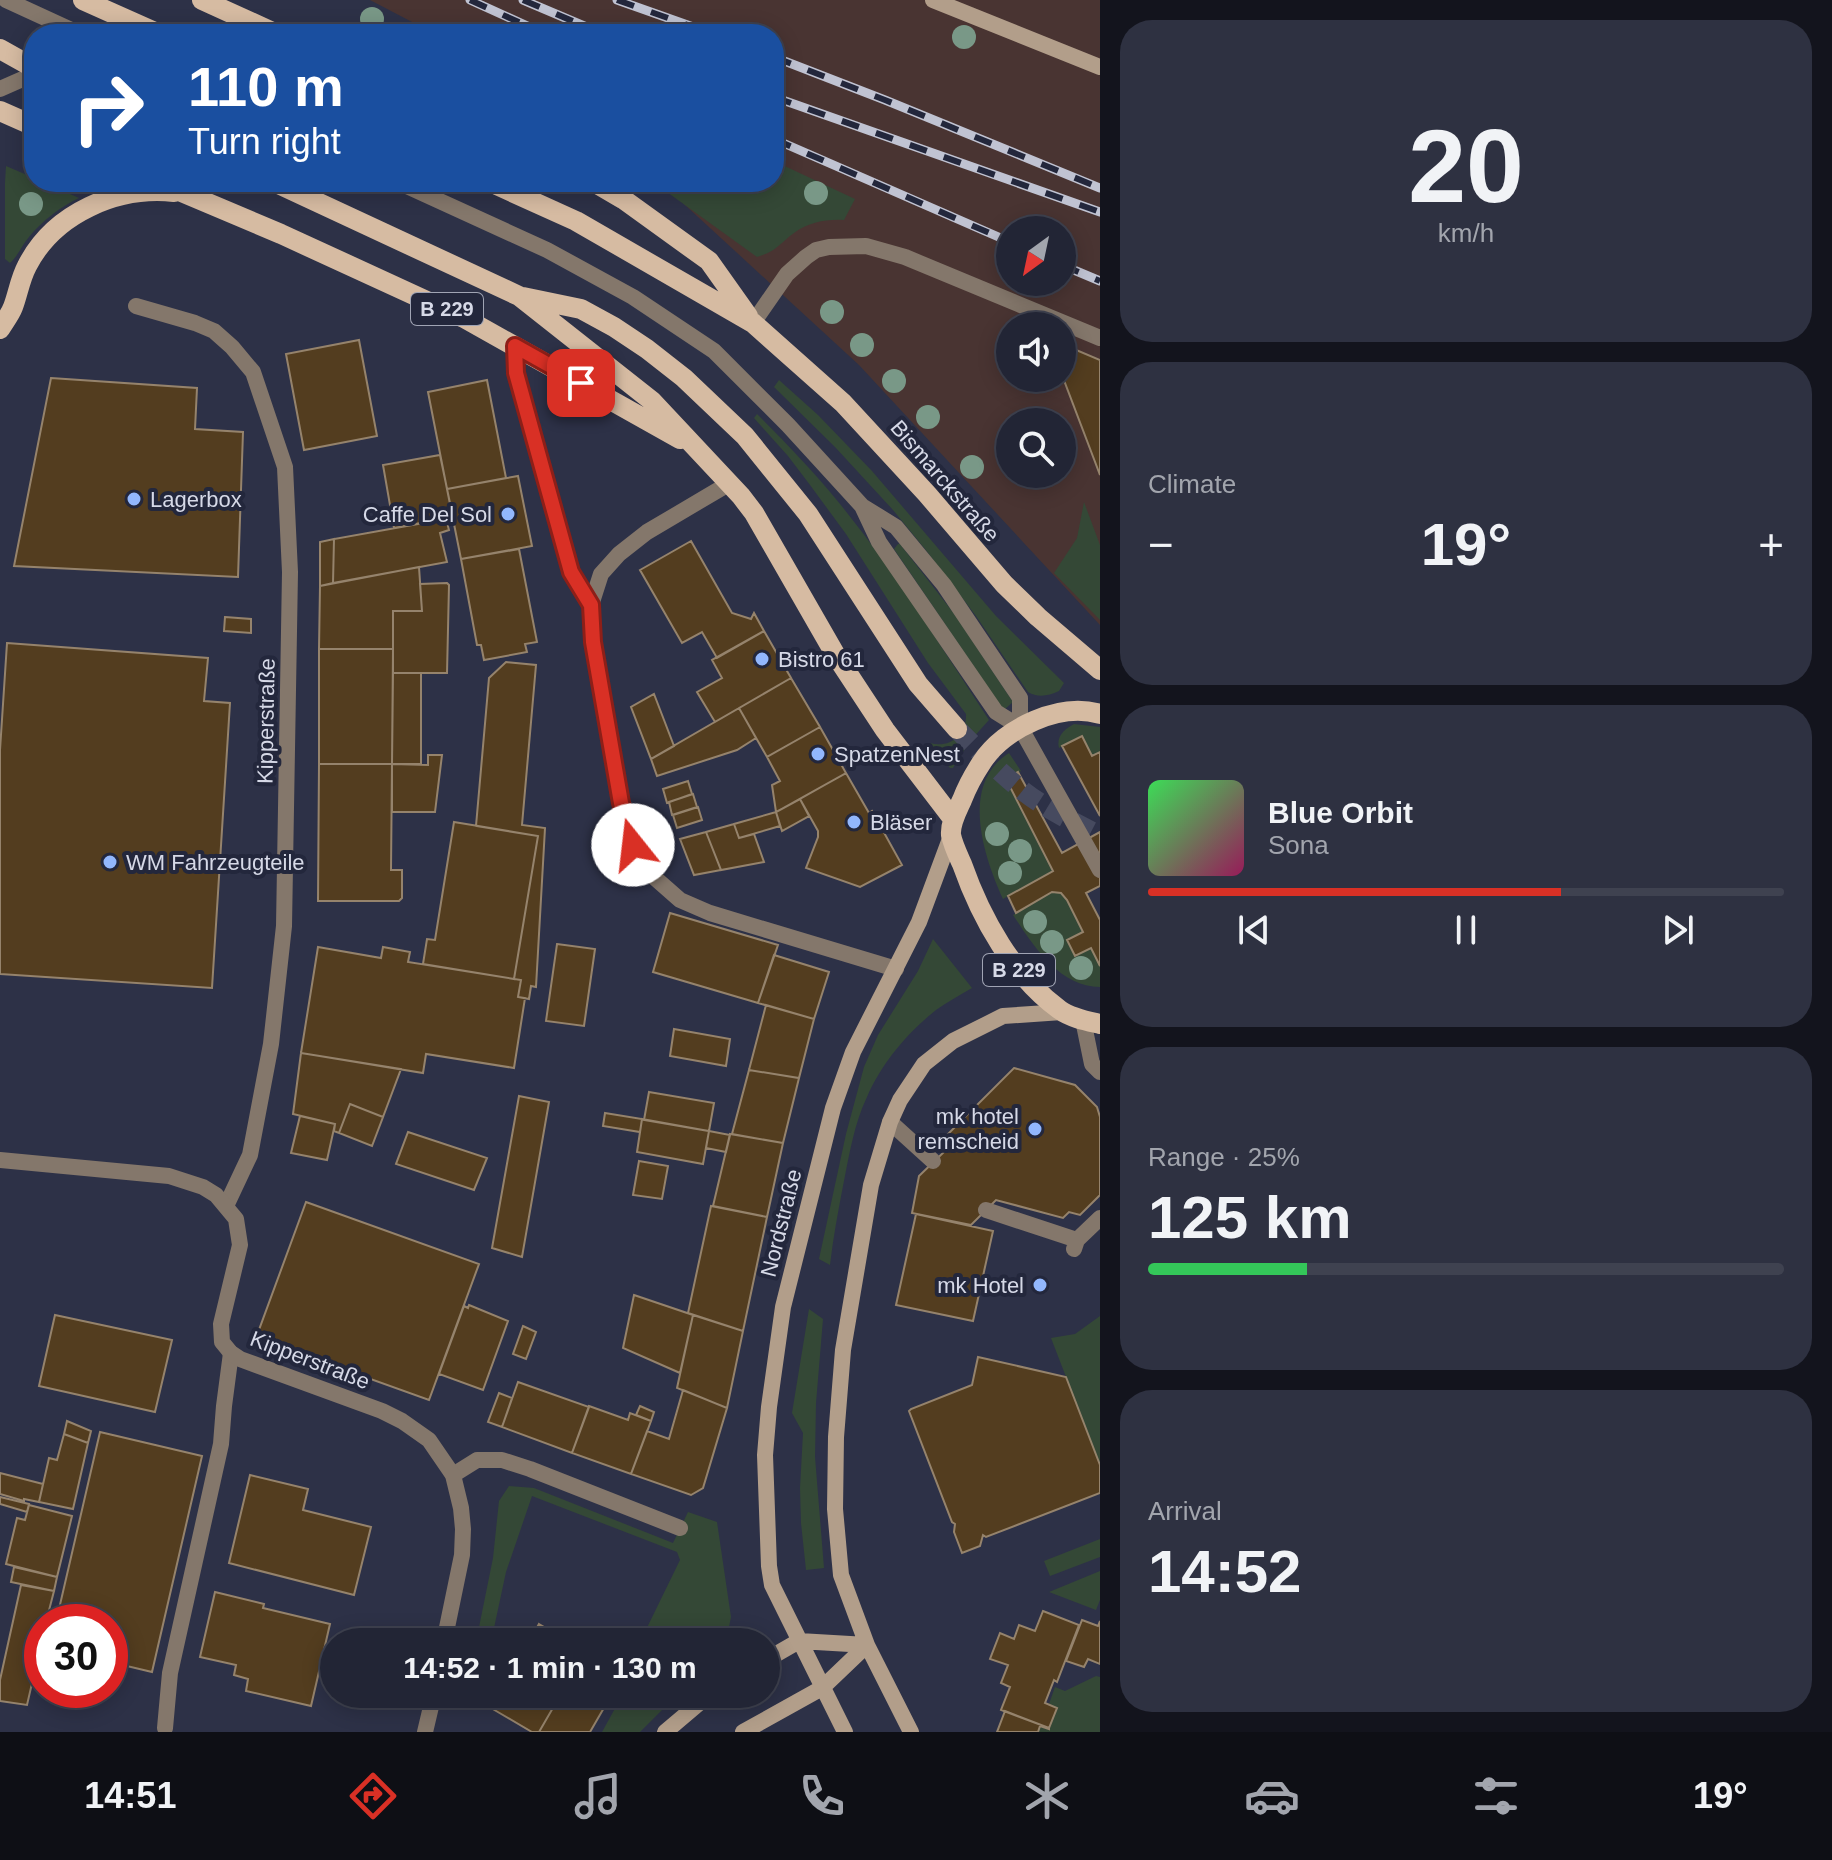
<!DOCTYPE html>
<meta charset="utf-8">
<style>
:root{--surface:#222535;--page:#2e3141;--text:#f1f3f6;--muted:#a2a5ad;--line:#3f4250;--accent:#d93025}
body{margin:0;font-family:Helvetica,sans-serif;background:var(--page);color:var(--text);height:100vh;display:flex;flex-direction:column;font-size:30px;white-space:nowrap}
*{box-sizing:border-box;margin:0}
p{font-size:26px;color:var(--muted)}
.icon{flex:none;width:44px;height:44px;fill:none;stroke:currentColor;stroke-width:2;stroke-linecap:round;stroke-linejoin:round}
.map{position:relative;flex:1;overflow:hidden}
.sheet{display:flex;flex-direction:column;gap:20px;padding:20px;background:#13141d;width:732px}
.sheet>*{flex:none}
.guide{position:absolute;left:24px;top:24px;width:760px;height:168px;border-radius:32px;box-shadow:0 4px 20px #0003,0 0 0 2px var(--line);background:#1a4fa0;color:#fff;overflow:hidden}
.needle{width:52px;rotate:213deg}
.fabs{position:absolute;left:996px;top:216px;display:grid;gap:16px}
.fabs a{display:grid;place-items:center;width:80px;height:80px;border-radius:50%;background:var(--surface);box-shadow:0 4px 20px #0003,0 0 0 2px var(--line);font-size:40px}
.speed{position:absolute;left:24px;top:1604px;display:flex;gap:16px;font-size:40px;font-weight:700;text-align:center}
.speed>*{display:grid;place-content:center;width:104px;height:104px;border-radius:50%;background:var(--surface);box-shadow:0 4px 20px #0003,0 0 0 2px var(--line);line-height:1}
.speed .limit{border:12px solid #d22;background:#fff;color:#111}
.pin{position:absolute;display:grid;place-items:center;width:68px;height:68px;color:#fff;margin:-34px;border-radius:16px;box-shadow:0 4px 12px #0006}
.me{position:absolute;width:88px;margin:-44px;rotate:344deg;stroke-linejoin:round;filter:drop-shadow(0 0 6px #0008)}
.turn{display:flex;align-items:center;gap:28px;height:168px;padding:0 32px;font-size:36px}
.turn .icon{width:104px;height:104px;stroke-width:2.5}
.turn b{display:block;font-size:56px;line-height:68px}
.big{font-size:60px;font-weight:800;line-height:1.1}
.sheet .card{flex:1;display:flex;flex-direction:column;justify-content:center;gap:12px;min-width:0;padding:0 28px;border-radius:32px;background:var(--page)}
.sheet .dial{align-items:center;gap:0}
.dial b{font-size:104px;line-height:1}
.song{display:flex;align-items:center;gap:24px}
.cover{width:96px;height:96px;border-radius:12px;background:linear-gradient(135deg,hsl(130 70% 55%),hsl(330 70% 35%))}
.played{height:8px;border-radius:4px;background:linear-gradient(90deg,var(--accent) 65%,var(--line) 65%)}
.keys{display:flex;justify-content:space-around;direction:ltr}
.heat{display:flex;justify-content:space-between;align-items:center;font-size:44px;direction:ltr}
.charge{height:12px;border-radius:6px;background:linear-gradient(90deg,#34c759 25%,var(--line) 0)}
.trip{position:absolute;left:320px;top:1628px;width:460px;height:80px;border-radius:40px;background:var(--surface);box-shadow:0 4px 20px #0003,0 0 0 2px var(--line);font-weight:800;line-height:80px;text-align:center}
.dock{display:flex;height:128px;justify-content:space-around;align-items:center;background:#0e0f15;color:var(--muted)}
.dock .icon{width:56px;height:56px}
.dock .active{color:var(--accent)}
.dock b{font-size:36px;color:var(--text)}
main{display:flex;flex:1;min-height:0}
.map>svg:first-child{display:block}
.industrial{fill:#493432;fill-rule:evenodd}
.green{fill:#344836}
.building{fill:#533d1f;stroke:#95836c;stroke-width:2}
.lines{fill:none;stroke-linecap:round;stroke-linejoin:round}
.primary-tunnel{stroke:#464a5f;stroke-width:20;stroke-dasharray:20 10;stroke-linecap:butt}
.lane{stroke:#84776b;stroke-width:16}
.street{stroke:#84776b;stroke-width:16}
.secondary{stroke:#b29e8a;stroke-width:16}
.primary{stroke:#d6bba2;stroke-width:20}
.rail-casing{stroke:#c0c3d2;stroke-width:9}
.rail{stroke:#23273c;stroke-width:6;stroke-dasharray:18;stroke-linecap:butt}
.tree{fill:#799887}
.route-casing{stroke:#8d1f18;stroke-width:20}
.route{stroke:#d93025;stroke-width:14}
.poi-dot{fill:#92b7fd;stroke:#23273c;stroke-width:3}
.labels{text-anchor:middle;dominant-baseline:central;stroke-width:8;stroke-linejoin:round;paint-order:stroke}
.shield{fill:#23273c;stroke:#a0a4b4;stroke-width:2}
.shield-label{font-size:20px;font-weight:bold;fill:#d6d9e7}
.street-label{font-size:22px;fill:#d6d9e7;stroke:#23273c}
.poi-label{font-size:22px;fill:#d6d9e7;stroke:#23273c;text-anchor:start}
</style>
<main>
<div class="map">
<svg width="1100" height="1732" viewBox="0 0 1100 1732">
<rect width="100%" height="100%" fill="#2d3147"/>
<!-- industrial -->
<path class="industrial" d="M370 0H1100V625L859 365 660 182H774V34H435ZM1010 230H1062V282H1010ZM1010 326H1062V378H1010ZM1010 422H1062V474H1010Z"/>
<!-- green -->
<path class="green" d="M774 161 855 199 844 220C827 219 809 222 794 233 779 244 777 251 757 257L653 182H774Z
M6 166 34 178V182H43L79 198C60 207 42 221 29 237 22 245 18 256 10 263L5 259V183Z
M779 380 818 415 872 471 996 616 1064 683 1059 691C1048 696 1038 698 1028 692L976 616 925 549 893 510 835 447 774 387Z
M757 414C786 443 814 472 840 504 895 571 941 647 989 720L970 741 953 768H950L930 743C950 749 967 734 966 714L928 663 846 534 810 485 788 456 754 418Z
M1084 502 1100 545V620L1054 573 1077 538Z
M898 544H900L955 615 1013 702 1005 709 1002 708 894 549Z
M1074 724 1100 727V752L1092 756 1082 736 1059 748C1056 736 1065 729 1074 724Z
M1009 753 1021 771 1006 780 1053 871 1003 899C984 857 959 784 1009 753Z
M1052 892 1061 893 1067 900 1083 932 1075 955 1091 948 1100 966V987C1059 987 1033 945 1013 915Z
M933 939 972 988C960 995 947 1002 936 1010 908 1032 881 1064 867 1097 854 1124 849 1156 843 1186 838 1212 833 1238 830 1265L819 1259 846 1134 864 1067 878 1035 918 971Z
M809 1309 823 1319 816 1403 815 1457 824 1568 806 1570 801 1523 800 1488 803 1433 792 1413Z
M1100 1316V1465L1051 1338 1075 1334Z
M509 1486 534 1488 673 1543 688 1512 717 1522 731 1617 726 1642H640L680 1560 677 1552 532 1496 506 1572 491 1642H476L493 1558 499 1501Z
M1100 1539V1557L1050 1576 1044 1561Z
M1100 1571V1600L1096 1610 1049 1592Z
M1096 1676 1100 1677V1732H1038L1040 1726 1049 1729 1057 1708 1049 1704 1055 1687 1065 1691Z
M623 1694H678L640 1732H602Z"/>
<!-- building -->
<path class="building" d="M359 340 377 436 304 450 286 354Z
M1062 344 1100 360V475L1062 375Z
M51 378 197 388 195 429 243 432 238 577 14 566Z
M487 380 506 478 447 489 428 392Z
M440 455 451 508 446 509 447 518 394 528 383 465Z
M518 476 532 546 461 559 447 489Z
M446 519 449 530 440 533 447 562 333 583 334 539Z
M334 539 333 583 320 586V542Z
M691 541 732 613 751 619 754 613 764 631 717 658 702 632 682 643 640 570Z
M519 549 537 642 525 644 527 652 484 660 481 645H477L461 559Z
M419 567 422 611H393V649H319L320 586Z
M447 583 449 585 447 673H393V611H422L420 584Z
M225 617 251 619V633L224 631Z
M764 631 791 678 715 722 697 692 722 678 712 660Z
M7 643 208 658 204 701 230 703 212 988 0 974V750Z
M319 649H393L392 764H319Z
M506 662 536 665 522 825 545 828 536 987 531 986 529 999 518 997 521 980 514 979 538 836 476 826 489 678Z
M393 673H421V764H392Z
M791 678 820 727 767 757 739 708Z
M654 694 674 746 651 759 631 707Z
M739 708 756 738 737 750 657 776 651 759Z
M820 727 846 773 776 812 772 785 780 781 767 757Z
M1082 736 1092 756 1100 752V816L1062 746Z
M428 755H442L435 812H392V764L428 765Z
M319 764H392L391 870H402V898L399 901H318Z
M1018 772 1062 853 1100 832V886L1086 893 1100 920V966L1091 948 1075 956 1067 940 1083 932 1067 900 1061 893 1052 892 1016 913 1008 896 1053 871 1006 779Z
M846 773 869 813 872 811 902 865 860 887 806 868 818 837V831L800 799Z
M688 781 692 794 667 803 663 789Z
M693 794 697 807 672 815 669 802Z
M800 799 809 816 782 831 776 812Z
M698 807 702 820 677 828 673 815Z
M776 812 780 826 739 838 734 824Z
M454 822 538 836 514 979 423 964 427 939 435 940Z
M734 824 739 838 754 834 764 862 721 870 706 832Z
M706 832 721 870 694 875 680 839Z
M670 913 778 945 758 1003 653 972Z
M557 944 595 949 584 1026 546 1021Z
M318 947 381 958 383 947 410 952 408 962 521 980 518 997 525 998 514 1068 426 1054 423 1073 301 1053Z
M774 955 829 972 814 1019 758 1003Z
M766 1005 814 1019 799 1078 749 1070Z
M674 1029 730 1039 726 1066 670 1056Z
M301 1053 401 1069 383 1117 350 1104 339 1133 334 1131 335 1124 293 1114Z
M1014 1068 1075 1085 1097 1107 1100 1117V1195L1080 1215 1069 1212 1063 1218 996 1200 971 1225 912 1213 919 1176 946 1150 939 1143Z
M749 1070 799 1078 783 1143 732 1134Z
M649 1092 714 1103 709 1131 644 1120Z
M519 1096 549 1102 522 1257 492 1248Z
M350 1104 383 1117 372 1146 339 1133Z
M605 1113 642 1119 640 1132 603 1126Z
M300 1116 335 1124 327 1160 291 1153Z
M642 1119 709 1131 703 1164 637 1152Z
M709 1131 730 1135 726 1152 706 1148Z
M408 1132 487 1158 474 1190 396 1164Z
M730 1134 783 1143 767 1217 713 1206Z
M639 1161 668 1166 662 1199 633 1195Z
M306 1202 479 1264 429 1400 256 1338Z
M711 1206 767 1217 743 1331 688 1313Z
M916 1214 993 1231 973 1321 896 1305Z
M634 1295 693 1315 680 1373 623 1348Z
M469 1305 508 1321 483 1390 439 1374 464 1306 468 1308Z
M55 1315 172 1340 155 1412 39 1386Z
M693 1315 743 1331 727 1408 677 1388Z
M523 1326 536 1332 526 1359 513 1354Z
M978 1357 1066 1377 1100 1465V1493L986 1537 983 1535 980 1546 962 1553 954 1532 955 1524 952 1522 909 1411 911 1409 972 1385Z
M518 1382 589 1407 572 1453 502 1427Z
M683 1390 727 1408 703 1488 691 1495 631 1474 647 1431 669 1439Z
M499 1393 512 1398 502 1427 488 1422Z
M589 1406 628 1420 630 1413 651 1421 631 1474 572 1453Z
M640 1406 654 1412 651 1421 636 1415Z
M67 1421 91 1431 88 1443 64 1434Z
M100 1432 202 1456 152 1672 110 1662V1622H56Z
M64 1434 88 1443 73 1509 39 1502 49 1458 57 1460Z
M0 1473 43 1484 39 1502 24 1499V1501L0 1494Z
M250 1475 308 1489 303 1510 371 1527 354 1595 229 1563Z
M0 1497 29 1504 27 1512 0 1504Z
M29 1505 72 1516 57 1577 6 1564 17 1518 25 1520Z
M14 1567 57 1577 54 1591 11 1582Z
M21 1585 54 1591 46 1622H42V1640L27 1705 0 1701V1680Z
M215 1592 264 1604 263 1608 330 1624 311 1706 246 1691 248 1679 234 1675 236 1665 200 1657Z
M1043 1611 1079 1625 1057 1682 1054 1680 1045 1703 1057 1708 1049 1728 1001 1710 1010 1687 1001 1683 1008 1665 990 1659 1000 1633 1014 1639 1019 1625 1035 1631Z
M1082 1620 1098 1626 1100 1621V1664L1088 1659 1084 1667 1066 1661Z
M539 1624 570 1642H529Z
M499 1694H561L539 1732H532L491 1708Z
M561 1694H612L590 1732H539Z
M1005 1711 1049 1728V1729L1040 1726 1038 1732H997Z"/>
<g class="lines">
<!-- primary-tunnel -->
<path class="primary-tunnel" d="M957 729C978 750 999 772 1023 791 1046 809 1074 822 1100 836"/>
<!-- lane -->
<path class="lane" d="M6 0 80 34
M0 89 34 74
M398 182 547 250 633 297 714 351 788 425 862 506 896 527 944 585 1020 698V727L1100 870
M136 306 195 323 214 331 232 347 253 372 285 467 290 572 284 926 271 1044 250 1155 226 1206
M753 323 787 274 806 257 816 250 829 247 866 246 905 257 1100 338
M863 508 879 542 996 712 1020 727
M1083 1020 1092 1064 1100 1072
M890 1122 933 1161
M986 1210 1077 1240
M1074 1249 1077 1240 1100 1218
M453 1475 477 1460H502L530 1469 680 1528
M165 1728 170 1673 221 1444 224 1406 231 1353"/>
<!-- street -->
<path class="street" d="M515 346 516 373 571 572 591 605
M730 483 647 532 619 554 601 574 591 605 593 642 621 803 633 845 655 878 680 900 710 913 896 969
M0 1160 169 1176 203 1187 216 1195 236 1219 240 1245 221 1324 222 1342 231 1353 240 1359 382 1411 402 1421 429 1440 453 1475 461 1508 463 1529 462 1555 444 1642
M425 1732 434 1694"/>
<!-- secondary -->
<path class="secondary" d="M933 0 1100 67
M766 1660 799 1641 867 1645
M665 1732 710 1694
M743 1732 822 1688 867 1645
M845 1732 772 1585 769 1566 765 1455 769 1407 783 1307 833 1108 853 1052 919 922 951 836
M911 1732 867 1645 841 1575 835 1509 836 1437 843 1350 871 1185 890 1122 900 1100 924 1064 953 1041 1003 1016 1062 1012"/>
<!-- primary -->
<path class="primary" d="M83 0 159 34
M202 0 277 34
M0 49 34 68
M0 111 34 126
M158 182 281 234 466 319 680 439
M274 182 519 296 652 401 741 496 754 513 835 654 885 730 953 819
M490 182 576 221 753 323 843 403 927 494 1004 584 1038 617 1100 670
M594 182 623 199 709 261 748 316
M523 297 581 309 614 327 647 349 684 378 745 436 808 514 918 684 957 729
M0 329C4 322 10 315 13 307 18 294 20 279 27 266 54 213 117 186 174 192
M1100 714C1060 702 1004 728 982 762 974 774 967 787 962 800 957 811 950 823 951 835 953 845 958 855 962 864 981 918 1013 976 1060 1010 1071 1018 1087 1021 1100 1024"/>
<defs>
<path id="rail" d="M470 0 545 34
M523 0 603 34
M617 0 713 34
M774 57 885 100 1100 188
M774 97 1100 212
M774 139 1010 242
M1062 265 1100 281"/>
</defs>
<!-- rail casing -->
<use href="#rail" class="rail-casing"/>
<!-- rail -->
<use href="#rail" class="rail"/>
</g>
<!-- trees -->
<g class="tree">
<circle cx="372" cy="19" r="12"/>
<circle cx="964" cy="37" r="12"/>
<circle cx="816" cy="193" r="12"/>
<circle cx="31" cy="204" r="12"/>
<circle cx="832" cy="312" r="12"/>
<circle cx="862" cy="345" r="12"/>
<circle cx="894" cy="381" r="12"/>
<circle cx="928" cy="417" r="12"/>
<circle cx="972" cy="467" r="12"/>
<circle cx="997" cy="834" r="12"/>
<circle cx="1020" cy="851" r="12"/>
<circle cx="1010" cy="873" r="12"/>
<circle cx="1035" cy="922" r="12"/>
<circle cx="1052" cy="942" r="12"/>
<circle cx="1081" cy="968" r="12"/>
</g>
<g class="lines">
<defs>
<path id="route" d="M581 383 515 346 516 373 571 572 591 605 593 642 621 803 633 845"/>
</defs>
<!-- route casing -->
<use href="#route" class="route-casing"/>
<!-- route -->
<use href="#route" class="route"/>
</g>
<!-- markers -->
<g class="poi-dot">
<circle cx="134" cy="499" r="8"/>
<circle cx="508" cy="514" r="8"/>
<circle cx="762" cy="659" r="8"/>
<circle cx="818" cy="754" r="8"/>
<circle cx="854" cy="822" r="8"/>
<circle cx="110" cy="862" r="8"/>
<circle cx="1035" cy="1129" r="8"/>
<circle cx="1040" cy="1285" r="8"/>
</g>
<g class="labels">
<!-- shield labels -->
<g class="shield">
<rect x="411" y="293" width="72" height="32" rx="6"/>
<rect x="983" y="954" width="72" height="32" rx="6"/>
</g>
<g class="shield-label">
<text x="447" y="309">B 229</text>
<text x="1019" y="970">B 229</text>
</g>
<!-- street labels -->
<g class="street-label">
<text transform="translate(945 481) rotate(49)">Bismarckstraße</text>
<text transform="translate(266 721) rotate(-89)">Kipperstraße</text>
<text transform="translate(781 1223) rotate(-76)">Nordstraße</text>
<text transform="translate(310 1360) rotate(21)">Kipperstraße</text>
</g>
<!-- poi labels -->
<g class="poi-label">
<text x="150" y="499">Lagerbox</text>
<text x="492" y="514" text-anchor="end">Caffe Del Sol</text>
<text x="778" y="659">Bistro 61</text>
<text x="834" y="754">SpatzenNest</text>
<text x="870" y="822">Bläser</text>
<text x="126" y="862">WM Fahrzeugteile</text>
<text x="1019" y="1116" text-anchor="end">mk hotel<tspan x="1019" dy="25">remscheid</tspan></text>
<text x="1024" y="1285" text-anchor="end">mk Hotel</text>
</g>
</g>
</svg>
<div class="fabs">
<a><svg class="needle" viewBox="-14 -14 28 28"><path d="M0-13l5 13h-10z" fill="#e53935"/><path d="M0 13l5-13h-10z" fill="#a2a5ad"/></svg></a>
<a><svg class="icon" aria-label="sound" viewBox="0 0 24 24"><path d="M4 9h4l5-4v14l-5-4H4zM17 9q2 3 0 6"/></svg></a>
<a><svg class="icon" aria-label="search" viewBox="0 0 24 24"><circle cx="10" cy="10" r="6"/><path d="M15 15l6 6"/></svg></a>
</div>
<div class="speed"><div class="limit">30</div></div>
<div class="pin" style="left:581px;top:383px;background:#d93025"><svg class="icon" aria-label="arrive" viewBox="0 0 24 24"><path d="M6 21V4h12l-3 4 3 4H6"/></svg></div>
<svg class="me" style="left:633px;top:845px" viewBox="-20 -20 40 40"><circle r="19" fill="#fff"/><path d="M0-13L10 11 0 6-10 11z" fill="#d93025"/></svg>
<div class="trip">14:52 · 1 min · 130 m</div>
<div class="guide">
<div class="turn"><svg class="icon" aria-label="right" viewBox="0 0 24 24"><path d="M7 20v-9h11M14 6l5 5-5 5"/></svg><div><b>110 m</b>Turn right</div></div>
</div>
</div>
<section class="sheet">
<div class="card dial"><b>20</b><p>km/h</p></div>
<div class="card"><p>Climate</p>
<div class="heat"><a>−</a><b class="big">19°</b><a>+</a></div>
</div>
<div class="card">
<div class="song"><i class="cover"></i><div><b>Blue Orbit</b><p>Sona</p></div></div>
<div class="played"></div>
<div class="keys"><svg class="icon" aria-label="previous" viewBox="0 0 24 24"><path d="M18 5L8 12l10 7zM5 5v14"/></svg><svg class="icon" aria-label="pause" viewBox="0 0 24 24"><path d="M8 5v14M16 5v14"/></svg><svg class="icon" aria-label="next" viewBox="0 0 24 24"><path d="M6 5l10 7-10 7zM19 5v14"/></svg></div>
</div>
<div class="card"><p>Range · 25%</p><b class="big">125 km</b><div class="charge"></div></div>
<div class="card"><p>Arrival</p><b class="big">14:52</b></div>
</section>
</main>
<nav class="dock">
<b>14:51</b>
<svg class="icon active" aria-label="directions" viewBox="0 0 24 24"><path d="M12 3l9 9-9 9-9-9zM9 14v-3h6M13 9l2 2-2 2"/></svg>
<svg class="icon" aria-label="music" viewBox="0 0 24 24"><path d="M9 18V5l10-2v13"/><circle cx="6" cy="18" r="3"/><circle cx="16" cy="16" r="3"/></svg>
<svg class="icon" aria-label="phone" viewBox="0 0 24 24"><path d="M5 4h4l2 5-3 2q2 4 5 5l2-3 5 2v4C11 20 4 13 5 4z"/></svg>
<svg class="icon" aria-label="climate" viewBox="0 0 24 24"><path d="M12 3v18M4 7l16 10M4 17L20 7"/></svg>
<svg class="icon" aria-label="car" viewBox="0 0 24 24"><path d="M5 17H2v-5l4-1 3-4h7l3 4 3 1v5h-3M9 17h6M6 11h13"/><circle cx="7" cy="17" r="2"/><circle cx="17" cy="17" r="2"/></svg>
<svg class="icon" aria-label="filters" viewBox="0 0 24 24"><path d="M4 7h16M4 17h16"/><circle cx="9" cy="7" r="2"/><circle cx="15" cy="17" r="2"/></svg>
<b>19°</b>
</nav>
